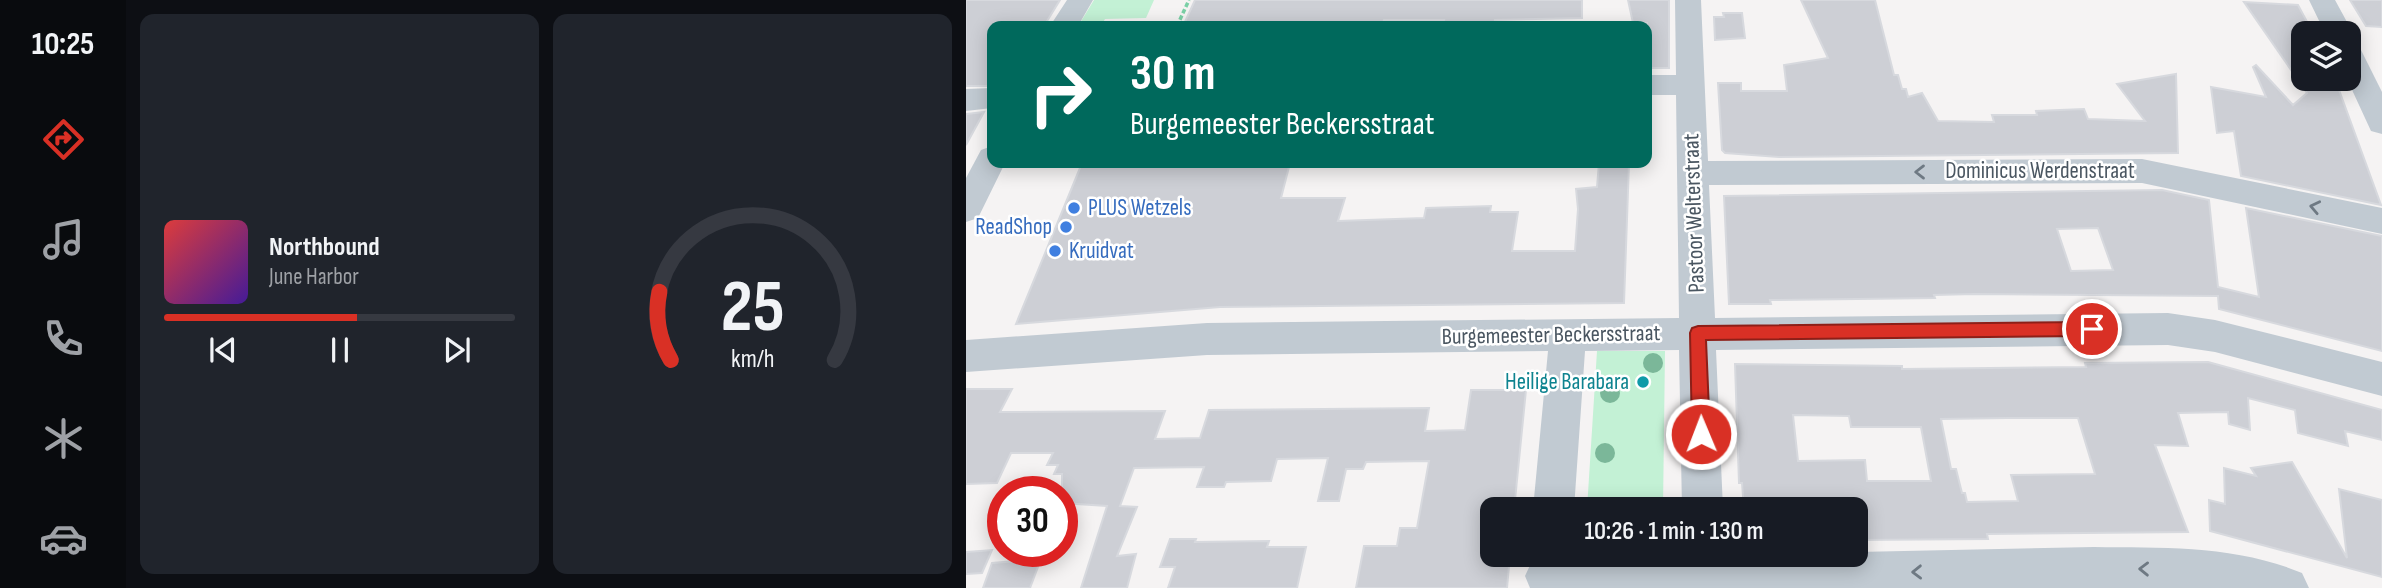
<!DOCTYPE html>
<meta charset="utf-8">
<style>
:root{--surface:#171b24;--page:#20242c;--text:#f1f3f6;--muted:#9ea1a6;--line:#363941;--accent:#d93025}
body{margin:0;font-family:"Sofia Sans Condensed",sans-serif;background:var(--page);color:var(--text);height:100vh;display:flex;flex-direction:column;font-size:26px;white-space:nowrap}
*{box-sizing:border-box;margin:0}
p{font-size:23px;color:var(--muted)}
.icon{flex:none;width:38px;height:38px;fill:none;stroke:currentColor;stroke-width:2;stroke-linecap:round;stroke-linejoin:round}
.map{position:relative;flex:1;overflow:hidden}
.drawer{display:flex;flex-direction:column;gap:14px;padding:14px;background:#0d0f14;width:840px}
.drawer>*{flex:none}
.hud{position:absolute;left:21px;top:21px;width:665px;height:147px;border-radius:14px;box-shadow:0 4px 18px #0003;background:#00695c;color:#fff;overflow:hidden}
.buttons{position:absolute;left:1325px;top:21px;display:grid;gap:14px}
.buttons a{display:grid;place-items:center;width:70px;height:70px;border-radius:14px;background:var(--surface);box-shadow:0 4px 18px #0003;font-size:35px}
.speed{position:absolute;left:21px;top:476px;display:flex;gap:14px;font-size:35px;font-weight:700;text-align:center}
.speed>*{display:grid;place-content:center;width:91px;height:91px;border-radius:50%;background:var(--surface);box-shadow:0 4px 18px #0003;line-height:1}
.speed .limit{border:10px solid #d22;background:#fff;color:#111}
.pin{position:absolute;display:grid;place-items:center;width:60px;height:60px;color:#fff;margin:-30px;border:4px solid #fff;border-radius:50%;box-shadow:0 2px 7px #0007}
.me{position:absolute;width:77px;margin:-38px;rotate:359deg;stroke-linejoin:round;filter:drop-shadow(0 0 5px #0008)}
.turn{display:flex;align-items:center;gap:24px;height:147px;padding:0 28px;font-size:32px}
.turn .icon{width:91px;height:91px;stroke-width:2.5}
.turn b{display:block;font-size:49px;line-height:60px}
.drawer .widget{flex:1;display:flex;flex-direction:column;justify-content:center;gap:10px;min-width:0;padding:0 24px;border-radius:14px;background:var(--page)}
.drawer .dial{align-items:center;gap:0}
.dial svg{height:182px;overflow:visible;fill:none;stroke:var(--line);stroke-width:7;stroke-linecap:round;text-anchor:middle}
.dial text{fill:var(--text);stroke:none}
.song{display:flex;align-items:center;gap:21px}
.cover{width:84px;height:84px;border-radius:10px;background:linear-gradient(135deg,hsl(0 70% 55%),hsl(260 70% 35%))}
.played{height:7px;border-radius:4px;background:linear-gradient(90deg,var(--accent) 55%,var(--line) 55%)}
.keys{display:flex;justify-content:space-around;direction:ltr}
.drawer .tiles{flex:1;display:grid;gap:14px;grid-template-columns:repeat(2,1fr)}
.trip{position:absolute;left:514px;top:497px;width:388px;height:70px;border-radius:14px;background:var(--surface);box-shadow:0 4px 18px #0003;font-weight:600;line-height:70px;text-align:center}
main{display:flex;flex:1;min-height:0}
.tabs{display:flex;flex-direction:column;width:126px;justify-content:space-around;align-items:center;background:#090b0e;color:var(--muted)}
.tabs .icon{width:49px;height:49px}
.tabs .active{color:var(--accent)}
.tabs b{font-size:32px;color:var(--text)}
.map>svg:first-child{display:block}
.green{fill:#c3f1d5}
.building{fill:#cdcfd5;stroke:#d7d9de;stroke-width:2;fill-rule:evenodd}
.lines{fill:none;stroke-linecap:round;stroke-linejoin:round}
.path{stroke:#7ad0a6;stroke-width:3.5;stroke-dasharray:4.5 2.5;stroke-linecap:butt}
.minor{fill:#c1cad2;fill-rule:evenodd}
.tree{fill:#7bb799}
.oneway{stroke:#6e7983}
.route{fill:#d93025;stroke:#8d1f18;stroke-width:2}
.shop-dot{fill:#3f7fe0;stroke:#fff;stroke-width:2.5}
.culture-dot{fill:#0f9aa8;stroke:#fff;stroke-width:2.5}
.labels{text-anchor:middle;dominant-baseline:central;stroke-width:5;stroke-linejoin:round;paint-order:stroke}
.street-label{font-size:23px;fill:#4a5661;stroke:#fff}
.shop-label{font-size:23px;fill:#366cbe;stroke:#fff;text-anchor:start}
.culture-label{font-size:23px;fill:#0d838f;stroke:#fff;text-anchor:end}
</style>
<main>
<nav class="tabs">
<b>10:25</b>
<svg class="icon active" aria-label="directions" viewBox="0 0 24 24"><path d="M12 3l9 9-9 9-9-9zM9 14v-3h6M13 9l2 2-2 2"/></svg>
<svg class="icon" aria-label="music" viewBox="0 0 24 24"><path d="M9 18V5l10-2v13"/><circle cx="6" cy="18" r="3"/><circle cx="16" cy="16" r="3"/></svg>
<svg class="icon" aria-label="phone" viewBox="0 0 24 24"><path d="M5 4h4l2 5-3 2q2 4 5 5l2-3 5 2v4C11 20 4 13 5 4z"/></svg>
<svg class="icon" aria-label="climate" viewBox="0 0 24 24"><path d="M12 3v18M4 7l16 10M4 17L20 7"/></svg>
<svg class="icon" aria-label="car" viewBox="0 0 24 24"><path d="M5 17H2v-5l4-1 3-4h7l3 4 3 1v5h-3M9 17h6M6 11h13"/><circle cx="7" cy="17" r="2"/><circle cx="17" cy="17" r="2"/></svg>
</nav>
<section class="drawer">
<div class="tiles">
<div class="widget">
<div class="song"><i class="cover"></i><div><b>Northbound</b><p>June Harbor</p></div></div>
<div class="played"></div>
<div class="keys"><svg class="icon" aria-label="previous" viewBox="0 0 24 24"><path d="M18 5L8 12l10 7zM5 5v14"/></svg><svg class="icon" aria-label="pause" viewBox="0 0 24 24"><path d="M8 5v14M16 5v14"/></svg><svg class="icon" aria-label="next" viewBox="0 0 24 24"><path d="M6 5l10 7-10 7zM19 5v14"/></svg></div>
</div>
<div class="widget dial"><svg viewBox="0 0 100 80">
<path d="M14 69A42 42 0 1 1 86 69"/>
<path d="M14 69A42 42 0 0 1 9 39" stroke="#d93025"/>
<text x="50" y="56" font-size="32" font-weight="700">25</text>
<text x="50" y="72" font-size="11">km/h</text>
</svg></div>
</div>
</section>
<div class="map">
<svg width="1416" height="588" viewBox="0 0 1416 588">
<rect width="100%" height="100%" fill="#f5f3f3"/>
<!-- green -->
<path class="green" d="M128 0H188L180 18 139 19 135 26H124L125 23H114Z
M631 351H699L697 509H621Z"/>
<!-- building -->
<path class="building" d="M0 0H94L78 26H26V86H0Z
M229 0H616V18L529 20 528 26H476L478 20H418L416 26H217Z
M662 0H703V68H681V23H667Z
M835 0H909L928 75H932L936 89H940L942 97 956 93 972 121 1028 122 1026 115H1071L1070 111 1118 109 1122 119 1179 121 1151 84 1210 74 1212 153 813 157 759 153 756 150 752 83H775V91H821L818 65 862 58Z
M1384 0H1416V27L1400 26Z
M1278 2 1332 5 1347 33H1337V79H1369L1415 205 1275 176 1268 131 1251 133 1245 87 1300 97 1287 67 1290 65 1327 105 1341 93Z
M757 13H776L779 38 749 40 748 17H758Z
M18 112 0 145V114Z
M116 163H324L315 198H379L372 221 458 218 460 208 525 206 524 212H552L546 251H609L612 209 610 189 631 187 633 163H663L658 303 254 307 50 324Z
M1196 190 1243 200 1252 287 1293 297 1280 208 1416 236V351L1253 309 1252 296 1009 294 968 295 969 298 804 300 805 304H763L758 196ZM1132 228 1147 270 1105 271 1091 229Z
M1242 362 1416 410V440L1379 431 1382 446 1332 433 1329 410 1282 398 1284 430 1263 424 1262 412 1212 413 1222 446 1189 445 1222 532 1021 534 1022 539 891 540V509H778L776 483H773L769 364 936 366V369L1120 367 1119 363ZM827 415 883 416 885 427H955L965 481H901L899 460 832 461ZM1041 418H1112L1129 474 1045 475 1052 501 1001 502 999 493H996L990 469H985L975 419Z
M0 389H46L34 412 199 411 189 439 234 438 243 410 463 408 459 431 499 430 505 390H560L549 500 527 501V555H544L541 588H390L398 546H431L434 528H451L463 461 400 462 397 469H380L373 501H352L362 458 311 459 305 481 260 482 258 487H231L238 467 168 468 154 506 171 507 151 556 170 554 161 588H115L141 506 96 503V474H88L92 465H81L87 453H45L31 483 0 484Z
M1326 462 1381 558 1373 489 1416 500V577L1244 531 1243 500 1259 504 1258 468 1290 476 1285 468Z
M204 539H230L229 542 303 541 301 547H340L331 588H202L209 567H194Z
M26 550 16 573 0 574V552Z
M75 559 64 588H17L26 563Z"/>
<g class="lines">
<!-- path -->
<path class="path" d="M211 26 223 0"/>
<!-- minor -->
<path class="minor" d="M101 0H127L112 26H84Z
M709 0H735L742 161 1176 159 1416 208V234L1176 183 743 185 749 318 1202 313 1249 320 1416 362V396L1249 352 1202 345 750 350 757 509H716L713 350 619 351 608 509H567L582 351 241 355 0 372V340L241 323 713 318 710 95H681V75H710Z
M1343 0H1369L1387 33 1383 39 1382 33H1359Z
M1382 42 1392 44 1416 92V134L1405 131 1381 79Z
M26 88V108L0 111V89Z
M26 146V163H39L12 218 0 222V178L15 150Z
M1128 547C1199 548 1269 545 1336 573L1343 588H564L559 576 566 561 580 555H891V552Z"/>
</g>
<!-- trees -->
<g class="tree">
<circle cx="687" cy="363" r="10"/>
<circle cx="644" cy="393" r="10"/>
<circle cx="639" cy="453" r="10"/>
</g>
<!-- one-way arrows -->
<defs><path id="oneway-chevron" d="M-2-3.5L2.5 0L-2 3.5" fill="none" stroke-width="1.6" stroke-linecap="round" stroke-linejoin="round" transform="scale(1.75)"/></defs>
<g class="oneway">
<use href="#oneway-chevron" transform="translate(954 172) rotate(180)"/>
<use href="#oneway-chevron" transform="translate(1349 207) rotate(-168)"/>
<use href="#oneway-chevron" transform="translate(1178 569) rotate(-179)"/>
<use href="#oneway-chevron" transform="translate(951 572) rotate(179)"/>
</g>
<!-- route -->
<path class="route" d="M1126 322 1132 324 1134 329 1132 334 1126 336 740 340 744 434 741 440 735 442 728 440 726 434 724 333 726 328 732 326Z"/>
<!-- markers -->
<g class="shop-dot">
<circle cx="108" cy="208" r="7"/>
<circle cx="100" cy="227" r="7"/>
<circle cx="89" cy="251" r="7"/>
</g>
<circle class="culture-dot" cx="677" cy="382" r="7"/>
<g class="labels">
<!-- street labels -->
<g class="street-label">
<text x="1074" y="171">Dominicus Werdenstraat</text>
<text transform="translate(728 213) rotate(-92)">Pastoor Welterstraat</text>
<text transform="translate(585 335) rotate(-1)">Burgemeester Beckersstraat</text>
</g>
<!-- shop labels -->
<g class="shop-label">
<text x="122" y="208">PLUS Wetzels</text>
<text x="86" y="227" text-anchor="end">ReadShop</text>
<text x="103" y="251">Kruidvat</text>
</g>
<!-- culture labels -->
<g class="culture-label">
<text x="663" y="382">Heilige Barabara</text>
</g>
</g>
</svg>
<div class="buttons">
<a><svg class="icon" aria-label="layers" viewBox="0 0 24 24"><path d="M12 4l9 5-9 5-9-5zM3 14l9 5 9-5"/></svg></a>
</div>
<div class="speed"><div class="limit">30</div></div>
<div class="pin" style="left:1126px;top:329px;background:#d93025"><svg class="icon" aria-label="arrive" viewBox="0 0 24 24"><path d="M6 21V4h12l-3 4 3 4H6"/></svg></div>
<svg class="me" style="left:735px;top:434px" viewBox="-20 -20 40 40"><circle r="17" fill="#d93025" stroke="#fff" stroke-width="3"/><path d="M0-11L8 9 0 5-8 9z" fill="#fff"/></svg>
<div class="trip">10:26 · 1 min · 130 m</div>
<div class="hud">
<div class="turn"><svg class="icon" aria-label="right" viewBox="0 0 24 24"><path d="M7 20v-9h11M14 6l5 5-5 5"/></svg><div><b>30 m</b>Burgemeester Beckersstraat</div></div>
</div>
</div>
</main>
